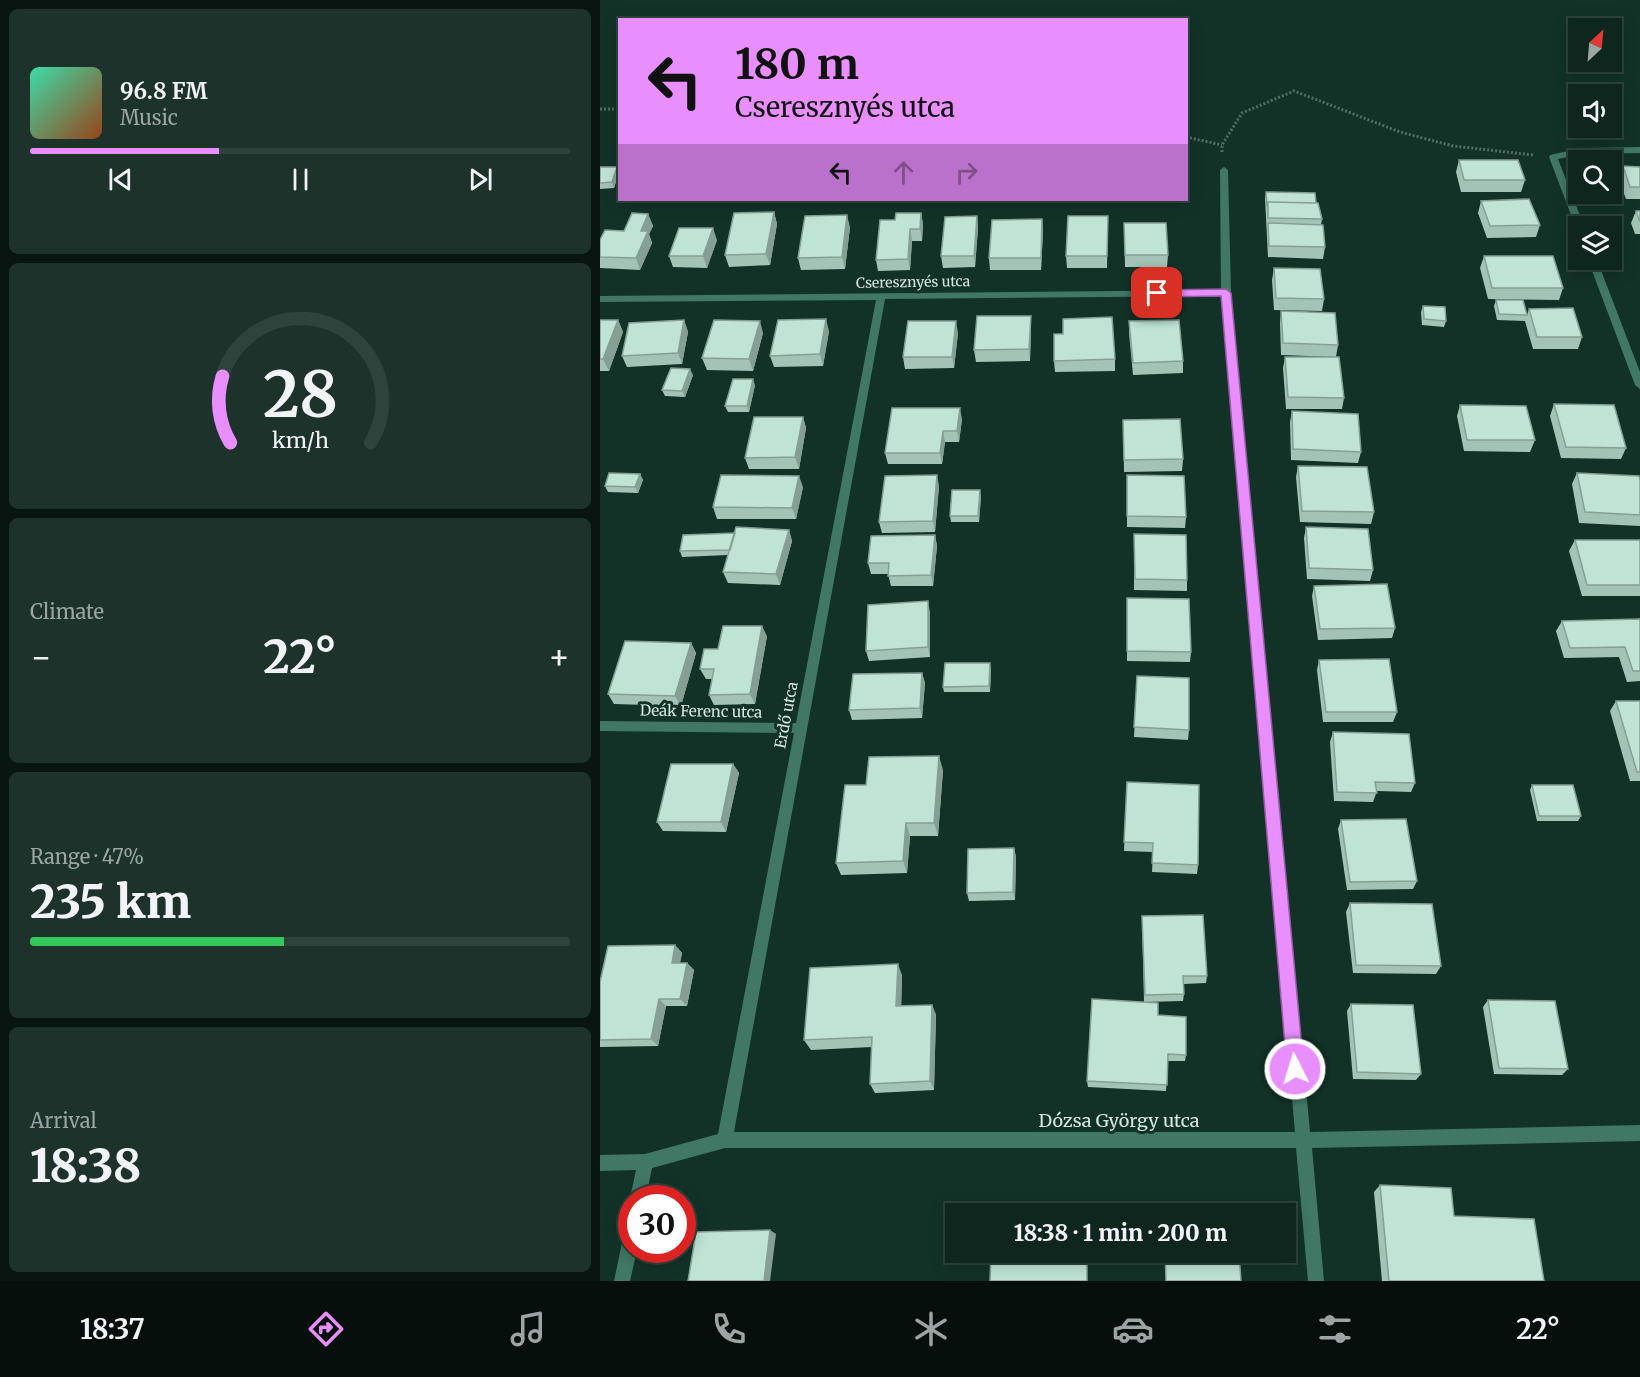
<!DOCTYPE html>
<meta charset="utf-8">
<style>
:root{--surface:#0e261e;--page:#1c322b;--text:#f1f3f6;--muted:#9ba5a4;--line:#2e433c;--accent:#e98efe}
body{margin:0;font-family:Merriweather,serif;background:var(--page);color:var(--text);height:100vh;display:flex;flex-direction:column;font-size:22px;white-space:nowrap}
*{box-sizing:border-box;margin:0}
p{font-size:20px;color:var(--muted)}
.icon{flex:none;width:33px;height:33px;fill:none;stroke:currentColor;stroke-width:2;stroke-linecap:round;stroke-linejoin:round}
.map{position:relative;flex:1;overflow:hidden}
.sheet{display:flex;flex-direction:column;gap:9px;padding:9px;background:#081510;width:600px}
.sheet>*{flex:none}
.guide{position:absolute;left:18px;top:18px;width:570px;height:183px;border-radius:0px;box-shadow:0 3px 15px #0003,0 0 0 2px var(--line);background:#e98efe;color:#111;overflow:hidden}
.needle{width:39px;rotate:26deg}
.controls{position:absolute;left:968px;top:18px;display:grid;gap:12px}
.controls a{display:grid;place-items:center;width:54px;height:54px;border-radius:0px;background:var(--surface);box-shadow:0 3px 15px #0003,0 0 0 2px var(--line);font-size:30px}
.speed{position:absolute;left:18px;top:1185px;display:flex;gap:12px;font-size:30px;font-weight:700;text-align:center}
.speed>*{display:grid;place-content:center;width:78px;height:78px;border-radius:50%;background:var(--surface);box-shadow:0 3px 15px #0003,0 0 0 2px var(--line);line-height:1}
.speed .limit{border:9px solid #d22;background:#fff;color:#111}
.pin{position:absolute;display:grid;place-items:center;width:51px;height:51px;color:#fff;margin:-26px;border-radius:12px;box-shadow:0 3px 9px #0006}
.me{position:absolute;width:66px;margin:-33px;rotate:355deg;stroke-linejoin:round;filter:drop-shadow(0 0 4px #0008)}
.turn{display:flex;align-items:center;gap:21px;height:126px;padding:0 18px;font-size:27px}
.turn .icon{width:78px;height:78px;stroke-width:2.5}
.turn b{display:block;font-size:42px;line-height:51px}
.lanes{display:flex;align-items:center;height:57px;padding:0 18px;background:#0003;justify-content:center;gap:30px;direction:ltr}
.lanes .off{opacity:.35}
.big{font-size:45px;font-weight:800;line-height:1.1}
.sheet .card{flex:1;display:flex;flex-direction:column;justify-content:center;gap:9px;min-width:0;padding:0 21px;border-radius:9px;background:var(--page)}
.sheet .dial{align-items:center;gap:0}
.dial svg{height:156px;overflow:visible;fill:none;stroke:var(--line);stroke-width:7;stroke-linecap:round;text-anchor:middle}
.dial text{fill:var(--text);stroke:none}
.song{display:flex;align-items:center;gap:18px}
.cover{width:72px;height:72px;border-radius:9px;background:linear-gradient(135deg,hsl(160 70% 55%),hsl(20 70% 35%))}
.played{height:6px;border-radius:3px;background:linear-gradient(90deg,var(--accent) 35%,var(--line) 35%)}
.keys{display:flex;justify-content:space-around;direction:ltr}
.heat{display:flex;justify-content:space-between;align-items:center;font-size:33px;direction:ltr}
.charge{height:9px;border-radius:4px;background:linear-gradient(90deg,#34c759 47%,var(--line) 0)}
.trip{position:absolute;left:345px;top:1203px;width:351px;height:60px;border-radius:0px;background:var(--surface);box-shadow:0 3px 15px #0003,0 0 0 2px var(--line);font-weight:800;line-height:60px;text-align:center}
.tabs{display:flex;height:96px;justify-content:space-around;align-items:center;background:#060f0c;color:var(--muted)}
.tabs .icon{width:42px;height:42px}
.tabs .active{color:var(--accent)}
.tabs b{font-size:27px;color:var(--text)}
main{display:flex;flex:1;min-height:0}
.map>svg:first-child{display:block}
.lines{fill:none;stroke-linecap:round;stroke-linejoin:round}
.path{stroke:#526d64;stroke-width:3;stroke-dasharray:2 2;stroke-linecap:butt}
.street{fill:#407865;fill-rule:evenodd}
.wall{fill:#a4c3b7}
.shaded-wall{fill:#869f95}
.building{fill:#bfe3d5;stroke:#869f95;stroke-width:1.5}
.route{fill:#e98efe;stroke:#975ca5;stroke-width:1.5}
.labels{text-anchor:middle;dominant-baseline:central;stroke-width:6;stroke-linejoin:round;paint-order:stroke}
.far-street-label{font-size:14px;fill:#d5e6df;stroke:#123228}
.street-label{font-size:15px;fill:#d5e6df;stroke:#123228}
.near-street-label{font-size:18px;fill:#d5e6df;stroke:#123228}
</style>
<main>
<section class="sheet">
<div class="card">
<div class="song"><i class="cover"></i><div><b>96.8 FM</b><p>Music</p></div></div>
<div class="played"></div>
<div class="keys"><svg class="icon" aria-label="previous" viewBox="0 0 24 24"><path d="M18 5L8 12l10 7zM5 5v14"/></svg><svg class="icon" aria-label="pause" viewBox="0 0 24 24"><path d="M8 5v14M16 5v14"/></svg><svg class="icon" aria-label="next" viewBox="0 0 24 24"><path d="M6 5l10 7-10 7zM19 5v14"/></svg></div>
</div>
<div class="card dial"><svg viewBox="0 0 100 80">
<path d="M14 69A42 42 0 1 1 86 69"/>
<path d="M14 69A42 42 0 0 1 10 35" stroke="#e98efe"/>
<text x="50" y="56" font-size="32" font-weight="700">28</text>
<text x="50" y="72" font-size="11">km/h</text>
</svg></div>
<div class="card"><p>Climate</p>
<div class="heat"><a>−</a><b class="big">22°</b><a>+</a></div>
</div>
<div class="card"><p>Range · 47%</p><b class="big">235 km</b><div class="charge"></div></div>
<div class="card"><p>Arrival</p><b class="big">18:38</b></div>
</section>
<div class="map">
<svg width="1040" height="1281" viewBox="0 0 1040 1281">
<rect width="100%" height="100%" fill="#123228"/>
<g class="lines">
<!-- path -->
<path class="path" d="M0 109H20
M586 137 622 145
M622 152V145L642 113 694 91 800 132 853 146 933 155"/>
<!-- street -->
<path class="street" d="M1040 147V153L982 154 958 159 984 226 976 228 949 157 950 155 982 148Z
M624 167 628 170 631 293 710 1132 1040 1125V1141L712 1148 724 1281H708L696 1148H125L52 1168 46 1198H32V1201L30 1198 36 1170 0 1171V1155L45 1154 118 1134 194 733 0 731V721L196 723 276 300 0 302V296L621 290 620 170ZM621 296 695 1132H134L285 299Z
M988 260H997L1040 372V389L1035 385Z
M32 1225V1250H37L30 1281H14L24 1233 26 1227Z"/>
</g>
<!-- wall -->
<path class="wall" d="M859 160 925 180 921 192H861L856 172Z
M1023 166 1040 167V199H1026L1018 178Z
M0 167H17L19 173 14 188 0 189Z
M666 192 716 203 722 219 721 225 725 247 723 259 668 257 665 198Z
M881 201 940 225 936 237 887 238 878 213Z
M1036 211H1040V234H1035L1031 223Z
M174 212 177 224 170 265 129 267 125 255Z
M321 213 323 224 322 241H312L310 270 278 271 276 260 295 220Z
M48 214 53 226 49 234 52 243 40 270 0 268V240L24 231Z
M377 216 378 228 375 267 343 268 341 256Z
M508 216 507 268H467L466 256Z
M442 219 443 231 441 270H390L389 258Z
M524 223 568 255 567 267H525Z
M250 227 245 269 201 270 198 258Z
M117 240 107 268 73 267 69 256Z
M884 256 963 288 959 300 888 299 880 268Z
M674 268 724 299 722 311 674 310 672 280Z
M896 300 927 315 929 309 982 337 978 349H933L925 321 897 320 894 306Z
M823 306 846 321 844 327 822 325 821 312Z
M681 311 738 345 736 357 681 355 680 323Z
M431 316V328L430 361 376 362 374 350Z
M0 320H18L23 332 9 371H0Z
M84 320 88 332 82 364 27 367 22 356Z
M529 321 583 361V373L533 375 529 333Z
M229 331 223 366 174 367 170 356Z
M163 333 153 371 107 370 102 358Z
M358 333 354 368 305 369 303 357Z
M685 357 744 398 742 409H686L683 368Z
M515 359V371L455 372 454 361Z
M93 375 85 397 65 396 62 390Z
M155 385 149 412H128L125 406Z
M954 404 1026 448 1021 459 961 458 950 416Z
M860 405 935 440 930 452 864 451 857 416Z
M692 411 761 452 758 463 691 460 690 422Z
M203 417 206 428 199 469H149L145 458Z
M362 419 359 442H345L342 464H288L285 453Z
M523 420 583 459 582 471 524 472Z
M698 466 774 512 771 524 700 522 696 477Z
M977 473 1040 480V526L979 523 972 484Z
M40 474 43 480 38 493 8 492 5 486Z
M527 475 586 517 585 528 527 527Z
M339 486 335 532 282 533 279 522Z
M203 487 196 519H117L113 507Z
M381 496 379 522H351L350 516Z
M706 527 773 570 770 581 707 579 704 538Z
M189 530 192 541 180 585 128 583 123 572 128 555 82 557 80 551 135 533Z
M534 534 587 580V591L534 590Z
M335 535 337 546 333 586H291L288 574H271L268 563Z
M975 540H1040V596H982L969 551Z
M714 586 795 628 792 638 718 640 712 596Z
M527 598 591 652 590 662 527 661Z
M330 612V657L269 661 266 651Z
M1040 619V681L1027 682 1019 657 964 658 956 631 962 621Z
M167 636 155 704 114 705 109 695 112 679H106L100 669 118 649Z
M91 643 96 653 81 706 14 704 8 694Z
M719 660 797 712 793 722H723L717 670Z
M391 668 390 692H344L343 687Z
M322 673 325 683 322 718 252 720 249 710Z
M537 676 589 730 588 740 534 737Z
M1016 701H1040V781H1030L1010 711Z
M733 732 815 783 811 792 777 791 773 802 734 801 730 742Z
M133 764 139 773 126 832 63 831 57 822Z
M343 770 338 836H310L307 873 241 875 236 863 266 785Z
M527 782 598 865 597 874 552 872 553 852 524 851Z
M932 785 981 816 978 821H937L930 790Z
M741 820 817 881 813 889 747 890 738 829Z
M414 848 416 857 415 900 369 901 367 893Z
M750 903 841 966 836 974 753 973 746 912Z
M542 916 607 976 606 983 584 984V994L583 1001 544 1002Z
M75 945 82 953 80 963H87L94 970 87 1006H66L58 1046 0 1047V982Z
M302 975 301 1006 332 1005 336 1015 334 1090 275 1093 270 1084 272 1047 211 1050 204 1040Z
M888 1000 968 1069 962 1075 894 1074 883 1007Z
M751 1004 821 1074 816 1080 753 1079 747 1011Z
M558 1015 586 1055 585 1061H568L566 1091 488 1087 487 1081Z
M780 1185 854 1216 944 1281H782L774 1192Z"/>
<!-- shaded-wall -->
<path class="shaded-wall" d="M17 167 19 173 14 188 12 182Z
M174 212 177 224 170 265 166 254Z
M321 213 323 224 322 241 320 229Z
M48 214 53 226 49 234 52 243 40 270 36 258 41 231Z
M247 215 250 227 245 269 242 257Z
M377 216 378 228 375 267 374 256Z
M442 219 443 231 441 270V258Z
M113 228 117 240 107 268 103 256Z
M310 229 312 241 310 270 308 259Z
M431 316V328L430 361 429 349Z
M226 319 229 331 223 366 220 354Z
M18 320 23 332 9 371 3 359Z
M84 320 88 332 82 364 78 353Z
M160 321 163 333 153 371 149 359Z
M356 321 358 333 354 368 352 357Z
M90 369 93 375 85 397 82 391Z
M153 379 155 385 149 412 147 406Z
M360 408 362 419 359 442 357 431Z
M203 417 206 428 199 469 195 457Z
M343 431 345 442 342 464 340 453Z
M40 474 43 480 38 493 35 487Z
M337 475 339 486 335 532 333 521Z
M199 476 203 487 196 519 192 508Z
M380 490 381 496 379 522 378 516Z
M189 530 192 541 180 585 176 574Z
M335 535 337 546 333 586 331 575Z
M328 601 330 612V657L328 647Z
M162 626 167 636 155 704 150 694Z
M91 643 96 653 81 706 75 696Z
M390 663 391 668 390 692 389 686Z
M322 673 325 683 322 718 320 708Z
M339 756 343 770 338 836 334 823Z
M133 764 139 773 126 832 121 822Z
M306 823 310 836 307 873 303 861Z
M414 848 416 857 415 900 413 892Z
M75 945 82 953 78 971 72 963Z
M87 963 94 970 87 1006 80 999Z
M298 964 302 975 301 1017 296 1006Z
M59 999 66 1006 58 1046 51 1039Z
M332 1005 336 1015 334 1090 330 1081Z
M170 1230 176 1234 170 1281H164Z"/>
<!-- building -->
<path class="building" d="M859 160H918L925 180H864Z
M1023 166 1040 167V187H1030Z
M0 167H17L12 182 0 183Z
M666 192 715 193 716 203 668 202 667 207Z
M929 199 940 225 890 226 881 201Z
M668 202 718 203 722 219 668 218Z
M1036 211H1040V222Z
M174 212 166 254 125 255 134 213Z
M32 213 48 214 41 231H48L36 258 0 257V240L5 230 24 231Z
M296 213H321L320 229H310L308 259 276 260 280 220H295Z
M247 215 242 257 198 258 205 216Z
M377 216 374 256H341L345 217Z
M468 216H508L507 256H466Z
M442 219 441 258H389L392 220Z
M524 223H566L568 255H525Z
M668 223 723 225 725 247 669 246Z
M79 228H113L103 256H69Z
M884 256H953L963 288H892Z
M674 268 720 269 724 299 676 298Z
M896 300H923L927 315 899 314Z
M823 306 845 307 846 321 824 319Z
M973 308 982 337H937L929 309Z
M681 311 735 313 738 345 683 343Z
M377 316H431L429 349 374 350Z
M512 317 515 359 454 361V334H463V319Z
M226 319 220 354 170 356 178 320Z
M0 320H18L3 359H0Z
M84 320 78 353 22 356 29 323Z
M114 320 160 321 149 359 102 358Z
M579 320 583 361 533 363 529 321Z
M308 321H356L352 357H303Z
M685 357H739L744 398 688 397Z
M71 368 90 369 82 391 62 390Z
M133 379H153L147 406H125Z
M954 404 1014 405 1026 448 966 447Z
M860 405 926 406 935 440H867Z
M292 408H360L357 431H343L340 453H285Z
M692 411 758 414 761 452 693 449Z
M154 417H203L195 457 145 458Z
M580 419 583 459 524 460 523 420Z
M698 466 767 467 774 512 702 511Z
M9 473 40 474 35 487 5 486Z
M977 473 1039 476 1040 480V515L985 512Z
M121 475 199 476 192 508 113 507Z
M337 475 333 521 279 522 285 476Z
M527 475 584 476 586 517 527 516Z
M352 490H380L378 516H350Z
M136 527 189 530 176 574 123 572Z
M706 527 768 529 773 570 709 568Z
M135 533 130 550 80 551 83 535Z
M534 534 586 535 587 580 535 579Z
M335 535 331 575 288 576 289 563H268L271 536Z
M975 540H1040V585H987Z
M787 584 795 628 720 629 714 586Z
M527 598 589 599 591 652 527 651Z
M328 601V647L266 651 268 605Z
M1040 619V671H1033L1025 647 970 648 962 621Z
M123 626H162L150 694 109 695 114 669H100L104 649H118Z
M25 641 91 643 75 696 8 694Z
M789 659 797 712H726L719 660Z
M345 663H390L389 686 343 687Z
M322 673 320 708 249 710 253 674Z
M537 676 589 678V730L534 727Z
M1016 701H1040V772H1037Z
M733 732 809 734 815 783 775 782 777 793 737 792Z
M339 756 334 823H306L303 861 236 863 245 785H266L269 757Z
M71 764H133L121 822H57Z
M527 782 599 785 598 865 552 863 553 843 524 842Z
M932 785H973L981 816H939Z
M806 819 817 881 750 882 741 820Z
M414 848 413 892 367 893 368 849Z
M750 903 832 904 841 966 756 965Z
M603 915 607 976H583L584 994 545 995 542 916Z
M75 945 72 963H87L80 999H59L51 1039 0 1040V982L8 946Z
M298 964 296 1006 332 1005 330 1081 270 1084 272 1037 204 1040 210 968Z
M492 999 558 1003V1015L586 1017V1055L568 1054 567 1085 487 1081Z
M888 1000 955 1001 968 1069 899 1068Z
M751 1004 813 1005 821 1074 757 1072Z
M780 1185 851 1188 854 1216 934 1219 944 1281H789Z
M170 1230 164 1281H88L96 1232Z
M391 1252H487V1281H390Z
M565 1252H639L641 1281H566Z"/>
<!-- route -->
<path class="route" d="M626 289 631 293 704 1069 701 1075 695 1078 689 1075 687 1069 621 296 557 297 551 293 557 290Z"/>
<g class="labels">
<!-- far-street labels -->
<g class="far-street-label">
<text transform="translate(313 282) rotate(-1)">Cseresznyés utca</text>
</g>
<!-- street labels -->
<g class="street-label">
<text transform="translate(101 711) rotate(1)">Deák Ferenc utca</text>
<text transform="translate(186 715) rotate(-79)">Erdő utca</text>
</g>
<!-- near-street labels -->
<g class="near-street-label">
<text x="519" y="1120">Dózsa György utca</text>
</g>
</g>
</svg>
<div class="controls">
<a><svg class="needle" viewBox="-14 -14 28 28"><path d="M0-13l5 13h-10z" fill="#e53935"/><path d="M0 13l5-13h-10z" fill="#9ba5a4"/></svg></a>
<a><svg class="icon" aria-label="sound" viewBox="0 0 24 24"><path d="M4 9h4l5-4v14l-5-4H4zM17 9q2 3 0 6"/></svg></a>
<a><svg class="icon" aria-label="search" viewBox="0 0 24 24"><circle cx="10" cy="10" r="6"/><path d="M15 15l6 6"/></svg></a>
<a><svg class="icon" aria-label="layers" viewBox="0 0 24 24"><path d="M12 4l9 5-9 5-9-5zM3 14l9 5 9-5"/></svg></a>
</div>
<div class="speed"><div class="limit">30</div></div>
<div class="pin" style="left:557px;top:293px;background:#d93025"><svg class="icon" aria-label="arrive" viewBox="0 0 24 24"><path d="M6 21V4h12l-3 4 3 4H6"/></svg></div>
<svg class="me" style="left:695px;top:1069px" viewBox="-20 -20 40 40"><circle r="17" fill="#e98efe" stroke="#fff" stroke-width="3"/><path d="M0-11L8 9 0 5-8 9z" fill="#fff"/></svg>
<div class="trip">18:38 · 1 min · 200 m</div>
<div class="guide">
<div class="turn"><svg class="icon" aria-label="left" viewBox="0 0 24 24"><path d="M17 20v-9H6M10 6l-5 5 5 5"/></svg><div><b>180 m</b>Cseresznyés utca</div></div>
<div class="lanes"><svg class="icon" aria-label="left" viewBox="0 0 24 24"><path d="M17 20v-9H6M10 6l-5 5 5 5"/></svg><svg class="icon off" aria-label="ahead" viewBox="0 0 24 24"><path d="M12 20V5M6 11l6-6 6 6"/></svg><svg class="icon off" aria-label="right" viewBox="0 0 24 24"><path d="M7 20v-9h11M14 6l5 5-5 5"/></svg></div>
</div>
</div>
</main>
<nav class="tabs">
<b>18:37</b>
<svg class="icon active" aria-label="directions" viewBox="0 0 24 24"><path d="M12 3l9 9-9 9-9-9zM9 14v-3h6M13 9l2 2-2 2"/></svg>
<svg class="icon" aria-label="music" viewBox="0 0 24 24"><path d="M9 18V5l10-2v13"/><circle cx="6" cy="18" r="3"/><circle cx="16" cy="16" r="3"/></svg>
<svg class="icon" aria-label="phone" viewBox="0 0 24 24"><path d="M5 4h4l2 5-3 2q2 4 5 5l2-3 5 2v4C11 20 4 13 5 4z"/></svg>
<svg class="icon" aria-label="climate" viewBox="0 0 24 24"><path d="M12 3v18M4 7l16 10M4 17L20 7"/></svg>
<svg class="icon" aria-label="car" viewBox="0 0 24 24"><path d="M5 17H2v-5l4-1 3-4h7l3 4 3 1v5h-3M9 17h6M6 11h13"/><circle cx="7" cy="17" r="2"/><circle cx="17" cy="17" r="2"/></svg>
<svg class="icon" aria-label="filters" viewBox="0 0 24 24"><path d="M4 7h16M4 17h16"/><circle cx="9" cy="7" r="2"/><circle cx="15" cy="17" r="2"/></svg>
<b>22°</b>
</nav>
